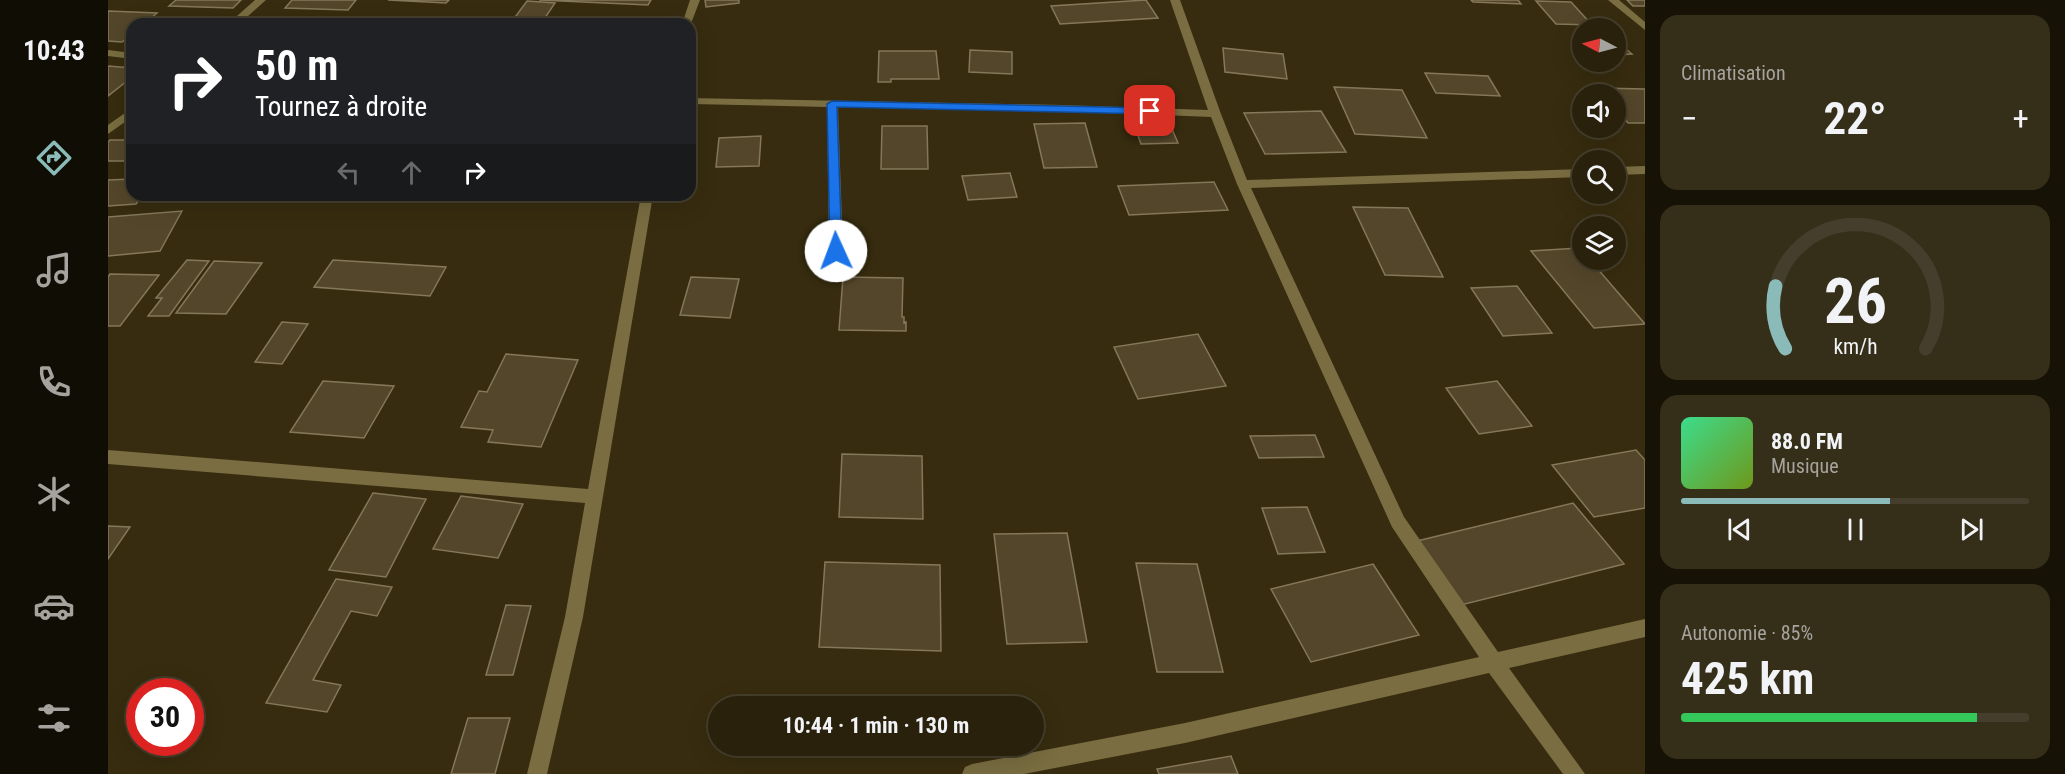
<!DOCTYPE html>
<html lang="fr">
<meta charset="utf-8">
<style>
:root{--surface:#29210b;--page:#352e19;--text:#f1f3f6;--muted:#a5a39d;--line:#453e2c;--accent:#8bbbb9}
body{margin:0;font-family:"Roboto Condensed",sans-serif;background:var(--page);color:var(--text);height:100vh;display:flex;flex-direction:column;font-size:22px;white-space:nowrap}
*{box-sizing:border-box;margin:0}
p{font-size:20px;color:var(--muted)}
.icon{flex:none;width:33px;height:33px;fill:none;stroke:currentColor;stroke-width:2;stroke-linecap:round;stroke-linejoin:round}
.map{position:relative;flex:1;overflow:hidden}
.side{display:flex;flex-direction:column;gap:15px;padding:15px;background:#171206;width:420px}
.side>*{flex:none}
.hud{position:absolute;left:18px;top:18px;width:570px;height:183px;border-radius:18px;box-shadow:0 6px 24px #0002,0 0 0 2px var(--line);background:#202124;color:#fff;overflow:hidden}
.needle{width:39px;rotate:276deg}
.buttons{position:absolute;left:1464px;top:18px;display:grid;gap:12px}
.buttons a{display:grid;place-items:center;width:54px;height:54px;border-radius:50%;background:var(--surface);box-shadow:0 6px 24px #0002,0 0 0 2px var(--line);font-size:30px}
.speed{position:absolute;left:18px;top:678px;display:flex;gap:12px;font-size:30px;font-weight:700;text-align:center}
.speed>*{display:grid;place-content:center;width:78px;height:78px;border-radius:50%;background:var(--surface);box-shadow:0 6px 24px #0002,0 0 0 2px var(--line);line-height:1}
.speed .limit{border:9px solid #d22;background:#fff;color:#111}
.pin{position:absolute;display:grid;place-items:center;width:51px;height:51px;color:#fff;margin:-26px;border-radius:12px;box-shadow:0 3px 9px #0006}
.me{position:absolute;width:66px;margin:-33px;rotate:358deg;stroke-linejoin:round;filter:drop-shadow(0 0 4px #0008)}
.turn{display:flex;align-items:center;gap:21px;height:126px;padding:0 30px;font-size:27px}
.turn .icon{width:78px;height:78px;stroke-width:2.5}
.turn b{display:block;font-size:42px;line-height:51px}
.lanes{display:flex;align-items:center;height:57px;padding:0 30px;background:#0003;justify-content:center;gap:30px;direction:ltr}
.lanes .off{opacity:.35}
.big{font-size:45px;font-weight:700;line-height:1.1}
.side .widget{flex:1;display:flex;flex-direction:column;justify-content:center;gap:9px;min-width:0;padding:0 21px;border-radius:18px;background:var(--page)}
.side .dial{align-items:center;gap:0}
.dial svg{height:156px;overflow:visible;fill:none;stroke:var(--line);stroke-width:7;stroke-linecap:round;text-anchor:middle}
.dial text{fill:var(--text);stroke:none}
.song{display:flex;align-items:center;gap:18px}
.cover{width:72px;height:72px;border-radius:9px;background:linear-gradient(135deg,hsl(150 70% 55%),hsl(80 70% 35%))}
.played{height:6px;border-radius:3px;background:linear-gradient(90deg,var(--accent) 60%,var(--line) 60%)}
.keys{display:flex;justify-content:space-around;direction:ltr}
.heat{display:flex;justify-content:space-between;align-items:center;font-size:33px;direction:ltr}
.charge{height:9px;border-radius:4px;background:linear-gradient(90deg,#34c759 85%,var(--line) 0)}
.trip{position:absolute;left:600px;top:696px;width:336px;height:60px;border-radius:30px;background:var(--surface);box-shadow:0 6px 24px #0002,0 0 0 2px var(--line);font-weight:700;line-height:60px;text-align:center}
main{display:flex;flex:1;min-height:0}
.tab-bar{display:flex;flex-direction:column;width:108px;justify-content:space-around;align-items:center;background:#100d04;color:var(--muted)}
.tab-bar .icon{width:42px;height:42px}
.tab-bar .selected{color:var(--accent)}
.tab-bar b{font-size:27px;color:var(--text)}
.map>svg:first-child{display:block}
.building{fill:#53462a;stroke:#857759;stroke-width:1.5}
.lines{fill:none;stroke-linecap:round;stroke-linejoin:round}
.minor{fill:#796d41;fill-rule:evenodd}
.route{fill:#1a73e8;stroke:#114b97;stroke-width:1.5}
</style>
<main>
<nav class="tab-bar">
<b>10:43</b>
<svg class="icon selected" aria-label="directions" viewBox="0 0 24 24"><path d="M12 3l9 9-9 9-9-9zM9 14v-3h6M13 9l2 2-2 2"/></svg>
<svg class="icon" aria-label="music" viewBox="0 0 24 24"><path d="M9 18V5l10-2v13"/><circle cx="6" cy="18" r="3"/><circle cx="16" cy="16" r="3"/></svg>
<svg class="icon" aria-label="phone" viewBox="0 0 24 24"><path d="M5 4h4l2 5-3 2q2 4 5 5l2-3 5 2v4C11 20 4 13 5 4z"/></svg>
<svg class="icon" aria-label="climate" viewBox="0 0 24 24"><path d="M12 3v18M4 7l16 10M4 17L20 7"/></svg>
<svg class="icon" aria-label="car" viewBox="0 0 24 24"><path d="M5 17H2v-5l4-1 3-4h7l3 4 3 1v5h-3M9 17h6M6 11h13"/><circle cx="7" cy="17" r="2"/><circle cx="17" cy="17" r="2"/></svg>
<svg class="icon" aria-label="filters" viewBox="0 0 24 24"><path d="M4 7h16M4 17h16"/><circle cx="9" cy="7" r="2"/><circle cx="15" cy="17" r="2"/></svg>
</nav>
<div class="map">
<svg width="1537" height="774" viewBox="0 0 1537 774">
<rect width="100%" height="100%" fill="#372c0f"/>
<!-- building -->
<path class="building" d="M68 0H133L125 8 61 6Z
M184 0H248L240 10 177 8Z
M280 0H341L338 3Z
M431 0H543L540 5Z
M597 0H631V3L598 7Z
M1038 0 1050 18 952 24 943 6Z
M1363 0H1410L1413 4 1365 2Z
M1519 0H1537V6H1525Z
M419 1 447 3 433 24H402Z
M1428 1 1463 2 1484 25 1448 24Z
M0 11 49 13 36 24H24V34L14 42 0 41Z
M1508 41 1524 54 1508 55Z
M1115 48 1175 54 1179 79 1117 72Z
M862 50 904 52V74L861 72Z
M771 51H828L831 79H783V82H770Z
M0 66 24 68V77L0 96Z
M1317 73 1380 76 1392 96 1328 93Z
M1226 87 1294 90 1319 138 1247 134Z
M1491 88 1537 89V123H1520L1508 108V94H1496Z
M1213 111 1238 152 1157 154 1136 113Z
M1025 122H1061L1070 143 1033 144Z
M977 123 989 167 936 168 926 124Z
M774 126H819L820 169H773Z
M653 136 651 166 608 167 611 138Z
M2 140H24V161H0V142Z
M902 173 909 197 860 200 854 176Z
M24 179V195H34L28 204 0 206V180Z
M1106 182 1120 210 1021 215 1010 186Z
M1245 207 1300 208 1335 277 1277 275Z
M74 211 52 251 0 256V217Z
M1471 248 1474 251V260H1482L1537 324 1486 328 1423 251Z
M79 260 101 261 61 316H40L54 298H48Z
M225 260 338 267 322 296 206 287Z
M106 261 154 263 118 314 68 313Z
M2 274 51 275 12 326H0V277Z
M583 277 631 279 622 318 572 315Z
M735 277 795 278 794 317H796V323L798 322V331L731 330Z
M1409 286 1444 333 1395 336 1363 288Z
M174 322 200 324 174 364 147 362Z
M1090 334 1118 386 1030 399 1006 347Z
M398 354 470 360 433 447 380 442 385 430 353 427 371 391 379 392Z
M215 381 286 386 256 438 182 432Z
M1389 381 1424 426 1371 434 1338 388Z
M1207 435 1216 457 1151 458 1142 436Z
M1528 450 1537 460V508L1486 517 1444 465Z
M734 454 814 456 815 519 731 517Z
M265 493 318 499 278 577 221 570Z
M353 496 415 504 390 558 325 549Z
M1465 503 1516 564 1353 605 1309 541Z
M1199 507 1217 552 1170 554 1154 508Z
M0 526 22 527 0 559Z
M959 533 979 642 899 644 886 534Z
M717 562 832 565 833 651 711 647Z
M1028 563 1089 564 1115 672H1049Z
M1265 564 1311 635 1203 662 1163 589Z
M228 579 284 587 269 616 243 611 205 680 233 685 219 712 158 703Z
M398 605 423 606 405 675H378Z
M360 718H402L387 774H343Z
M1123 756 1130 774H1051L1049 769Z"/>
<g class="lines">
<!-- minor -->
<path class="minor" d="M147 0H158L131 24H120Z
M582 0H592L582 26V24H574Z
M1062 0H1072L1113 114 1139 180 1474 169V177L1143 188 1296 517 1390 652 1537 619V637L1401 668 1477 774H1455L1381 673 1077 743 916 774H854L857 767 864 764 1077 723 1371 657 1284 527 1129 184 1103 117 955 111 730 107 735 251 728 256 721 251 719 107 582 104V98L955 105 1100 110Z
M1500 0H1511L1537 22V30Z
M0 50 24 53V59L0 56Z
M24 108V117L0 134V125Z
M1537 166V174L1508 175V167Z
M533 195H545L475 617 439 774H419L457 617 477 503 0 464V450L480 489Z"/>
</g>
<!-- route -->
<path class="route" d="M724 101 1042 108 1047 111 1042 114 729 107 734 251 728 255 722 251 719 104Z"/>
</svg>
<div class="buttons">
<a><svg class="needle" viewBox="-14 -14 28 28"><path d="M0-13l5 13h-10z" fill="#e53935"/><path d="M0 13l5-13h-10z" fill="#a5a39d"/></svg></a>
<a><svg class="icon" aria-label="sound" viewBox="0 0 24 24"><path d="M4 9h4l5-4v14l-5-4H4zM17 9q2 3 0 6"/></svg></a>
<a><svg class="icon" aria-label="search" viewBox="0 0 24 24"><circle cx="10" cy="10" r="6"/><path d="M15 15l6 6"/></svg></a>
<a><svg class="icon" aria-label="layers" viewBox="0 0 24 24"><path d="M12 4l9 5-9 5-9-5zM3 14l9 5 9-5"/></svg></a>
</div>
<div class="speed"><div class="limit">30</div></div>
<div class="pin" style="left:1042px;top:111px;background:#d93025"><svg class="icon" aria-label="arrive" viewBox="0 0 24 24"><path d="M6 21V4h12l-3 4 3 4H6"/></svg></div>
<svg class="me" style="left:728px;top:251px" viewBox="-20 -20 40 40"><circle r="19" fill="#fff"/><path d="M0-13L10 11 0 6-10 11z" fill="#1a73e8"/></svg>
<div class="trip">10:44 · 1 min · 130 m</div>
<div class="hud">
<div class="turn"><svg class="icon" aria-label="right" viewBox="0 0 24 24"><path d="M7 20v-9h11M14 6l5 5-5 5"/></svg><div><b>50 m</b>Tournez à droite</div></div>
<div class="lanes"><svg class="icon off" aria-label="left" viewBox="0 0 24 24"><path d="M17 20v-9H6M10 6l-5 5 5 5"/></svg><svg class="icon off" aria-label="ahead" viewBox="0 0 24 24"><path d="M12 20V5M6 11l6-6 6 6"/></svg><svg class="icon" aria-label="right" viewBox="0 0 24 24"><path d="M7 20v-9h11M14 6l5 5-5 5"/></svg></div>
</div>
</div>
<section class="side">
<div class="widget"><p>Climatisation</p>
<div class="heat"><a>−</a><b class="big">22°</b><a>+</a></div>
</div>
<div class="widget dial"><svg viewBox="0 0 100 80">
<path d="M14 69A42 42 0 1 1 86 69"/>
<path d="M14 69A42 42 0 0 1 9 37" stroke="#8bbbb9"/>
<text x="50" y="56" font-size="32" font-weight="700">26</text>
<text x="50" y="72" font-size="11">km/h</text>
</svg></div>
<div class="widget">
<div class="song"><i class="cover"></i><div><b>88.0 FM</b><p>Musique</p></div></div>
<div class="played"></div>
<div class="keys"><svg class="icon" aria-label="previous" viewBox="0 0 24 24"><path d="M18 5L8 12l10 7zM5 5v14"/></svg><svg class="icon" aria-label="pause" viewBox="0 0 24 24"><path d="M8 5v14M16 5v14"/></svg><svg class="icon" aria-label="next" viewBox="0 0 24 24"><path d="M6 5l10 7-10 7zM19 5v14"/></svg></div>
</div>
<div class="widget"><p>Autonomie · 85%</p><b class="big">425 km</b><div class="charge"></div></div>
</section>
</main>
